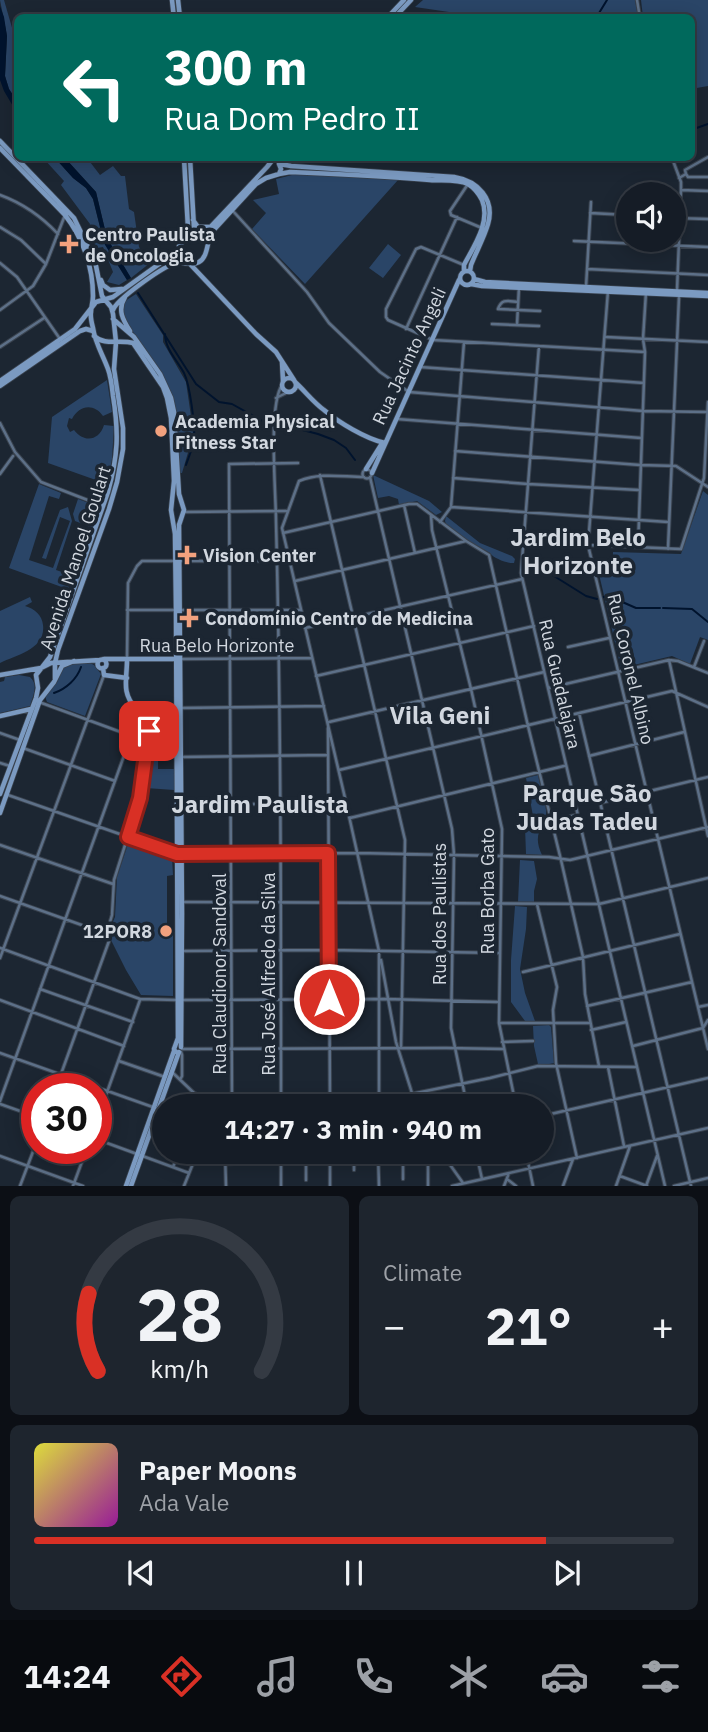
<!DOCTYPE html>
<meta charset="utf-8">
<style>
:root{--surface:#151c26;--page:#1e252e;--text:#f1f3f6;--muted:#9da1a7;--line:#343a43;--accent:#d93025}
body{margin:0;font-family:"IBM Plex Sans",sans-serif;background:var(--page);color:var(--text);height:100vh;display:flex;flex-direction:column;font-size:26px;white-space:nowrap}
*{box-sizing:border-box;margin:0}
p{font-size:23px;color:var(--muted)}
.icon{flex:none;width:38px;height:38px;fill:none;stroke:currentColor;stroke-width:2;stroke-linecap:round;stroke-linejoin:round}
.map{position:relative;height:1186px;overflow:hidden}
.panel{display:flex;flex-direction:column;gap:10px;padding:10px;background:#0c0f15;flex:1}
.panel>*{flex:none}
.guide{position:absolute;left:14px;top:14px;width:681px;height:147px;border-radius:10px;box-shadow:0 4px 18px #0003,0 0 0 2px var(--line);background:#00695c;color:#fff;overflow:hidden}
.fabs{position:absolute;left:616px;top:182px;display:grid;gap:14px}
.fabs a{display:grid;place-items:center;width:70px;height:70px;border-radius:50%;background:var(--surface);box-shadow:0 4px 18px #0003,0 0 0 2px var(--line);font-size:35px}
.speed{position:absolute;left:21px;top:1073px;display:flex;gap:14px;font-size:35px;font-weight:700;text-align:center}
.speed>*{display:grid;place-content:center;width:91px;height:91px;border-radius:50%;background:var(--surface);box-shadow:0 4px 18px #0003,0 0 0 2px var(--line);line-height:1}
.speed .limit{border:10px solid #d22;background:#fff;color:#111}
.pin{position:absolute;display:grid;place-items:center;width:60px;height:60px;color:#fff;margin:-30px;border-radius:14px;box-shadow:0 4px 10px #0006}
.me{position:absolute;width:77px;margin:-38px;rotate:0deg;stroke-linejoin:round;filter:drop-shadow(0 0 5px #0008)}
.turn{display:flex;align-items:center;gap:24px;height:147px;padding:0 35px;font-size:32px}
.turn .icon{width:91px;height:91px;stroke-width:2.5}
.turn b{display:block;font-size:49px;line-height:60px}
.big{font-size:52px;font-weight:700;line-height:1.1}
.panel .card{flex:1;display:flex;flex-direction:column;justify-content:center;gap:10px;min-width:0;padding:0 24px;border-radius:10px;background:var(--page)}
.panel .dial{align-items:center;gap:0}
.dial svg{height:182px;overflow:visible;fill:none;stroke:var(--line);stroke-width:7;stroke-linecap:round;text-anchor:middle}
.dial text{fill:var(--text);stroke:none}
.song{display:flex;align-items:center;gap:21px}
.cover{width:84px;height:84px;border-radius:10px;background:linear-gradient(135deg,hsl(60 70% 55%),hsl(300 70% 35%))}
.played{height:7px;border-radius:4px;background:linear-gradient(90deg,var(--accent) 80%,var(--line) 80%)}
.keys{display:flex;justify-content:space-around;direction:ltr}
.heat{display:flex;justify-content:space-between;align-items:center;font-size:38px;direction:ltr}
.panel .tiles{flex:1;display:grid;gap:10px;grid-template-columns:1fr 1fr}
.card:last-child{grid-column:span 2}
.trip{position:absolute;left:152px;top:1094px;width:402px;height:70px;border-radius:35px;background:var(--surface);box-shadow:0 4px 18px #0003,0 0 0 2px var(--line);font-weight:700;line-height:70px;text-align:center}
.menu{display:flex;height:112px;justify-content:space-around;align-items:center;background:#080b0f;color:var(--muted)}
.menu .icon{width:49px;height:49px}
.menu .selected{color:var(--accent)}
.menu b{font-size:32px;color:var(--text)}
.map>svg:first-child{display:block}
.green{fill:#2a4567}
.water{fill:#00132d}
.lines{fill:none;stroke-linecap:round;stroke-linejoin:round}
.stream{stroke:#00132d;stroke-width:2}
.street-casing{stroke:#39424e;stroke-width:4.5}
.secondary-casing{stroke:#39424e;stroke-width:6}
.street{stroke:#5d7088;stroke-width:2.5}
.secondary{stroke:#7b9ac1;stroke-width:4.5}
.route-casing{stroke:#8d1f18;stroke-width:18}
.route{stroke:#d93025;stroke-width:12}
.poi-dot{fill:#f2a17e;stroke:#1c2632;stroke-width:2.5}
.labels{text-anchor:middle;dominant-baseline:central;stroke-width:7;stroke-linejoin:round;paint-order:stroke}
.poi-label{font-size:18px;font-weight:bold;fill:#d1d7df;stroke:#1c2632;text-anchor:start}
.street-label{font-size:18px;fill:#d1d7df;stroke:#1c2632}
.district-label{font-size:24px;font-weight:bold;fill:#d1d7df;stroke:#1c2632}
</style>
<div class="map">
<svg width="708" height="1186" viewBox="0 0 708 1186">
<rect width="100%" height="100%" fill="#1c2632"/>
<!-- green -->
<path class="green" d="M0 0H4L17 45V101L9 89 5 76 7 36Z
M423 0H635L638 17H483L415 7Z
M641 0H708V86L691 89V18L643 17Z
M35 158H55L73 178 86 188 93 199 104 243 127 280 119 285 107 282 113 272 103 247 97 248 87 232 90 224 61 185 64 181 44 159 39 162Z
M65 158H87L100 175 113 166 121 176H125L129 209 134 212 139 247 150 263 131 278 107 238 96 192Z
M296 174 398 180 305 284 252 229 266 213 253 200 279 194 276 179Z
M388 244 401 255 383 278 369 268Z
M136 294 163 335V342L186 382 193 430 192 439 182 473H179L173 397 162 374 124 319 123 312 125 301Z
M107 380 112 412 103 416C94 403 79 405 72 419L69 418 67 426 70 432 74 430C84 443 99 441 104 425L114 426 112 459 107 484 48 463 52 417Z
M373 475 429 501 442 512 436 515 417 501 399 505 398 499 389 496 378 498Z
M39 484 61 493 59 499 49 496 29 560 53 568 70 521 60 517 46 559 42 558 60 510 68 507 72 521 56 570 71 575 88 526 75 521 73 514 78 499 100 507 70 590 9 568Z
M703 491 708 495V640L700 637 690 664 672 656 621 668 599 574 612 575 613 552 681 554Z
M446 516 480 543 512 556 515 559 514 563C508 564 493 558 490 553L469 541 446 524 445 521Z
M30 597 32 602 25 606C35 609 42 615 43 625 46 649 17 655 0 663V611Z
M90 663 94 665 101 674 85 716 47 702 45 696 57 682 61 671 65 667 72 664Z
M19 675 30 677C39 685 33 696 30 706L0 713V682L4 681 5 677Z
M150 758H158V769H175L174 790 146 788Z
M538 775C540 786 545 799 546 810 548 826 530 830 542 855L526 854 525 827 529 818 533 816 526 778Z
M129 841 172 857 173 875 167 876V927L173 928V996L141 995 126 970 111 940 110 934V928L115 917 117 877Z
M520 860 534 861 537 879 534 891V902H518Z
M515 906 527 907 526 929 520 969 525 993 535 1021H525L511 1002V960Z
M549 1025 551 1027 554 1063 540 1066 538 1064 534 1046 533 1026Z"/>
<!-- water -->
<path class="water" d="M0 6 4 17 7 36 5 76 9 89 17 101V113L4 91 0 80Z
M55 158H65L96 192 107 238 131 278 127 280 104 243 93 199 86 188 73 178Z"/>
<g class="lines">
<!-- stream -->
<path class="stream" d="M596 18 607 0
M691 130 708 124
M138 293 196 384 219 402 232 404 268 424 278 428H295L318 434 334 440 346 448 355 460
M165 334C165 349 177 360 184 373 190 385 195 425 194 438 193 448 189 456 186 465
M524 563 538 566 586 596 597 599
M603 597H611L636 608H660
M663 608 692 609 708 622
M54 693C66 689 77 679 81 667"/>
<defs>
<path id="street" d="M637 0 640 18
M672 158 681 182V190L677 291
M686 174 685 170 708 157
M679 178 686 174 688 177H708
M468 184 450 211 451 215 482 228
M681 190 708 191
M0 195C22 203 42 217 58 234
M232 210 307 292 329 323 380 372 409 392 643 411 708 412
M590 213 628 215
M674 218 708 219
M0 227 21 240 46 264
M574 241 708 247
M0 263 17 277 60 339
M464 265 421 247 416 249 386 309V317L388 320 433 340 645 352
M587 269 708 275
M586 287 591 202
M608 291 588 545 708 1049
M518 302C508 301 502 298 498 309L540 311
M0 310 33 286 46 264 65 215
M492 324 539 326
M517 325 519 287
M406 329 457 217
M606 337 708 342
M539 346 521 573 665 1186
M0 347 44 318
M420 367 644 383
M276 398 288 392
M397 419 641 438
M0 423 15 452 41 482 103 506
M455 451 640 465 676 466 708 487
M362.5 474a4.5 4.5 0 1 1 9 0a4.5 4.5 0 1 1-9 0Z
M0 474 13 456
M320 475 405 840 401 1048
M364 477C342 477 321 472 299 481L282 528 345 798 379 951V1106
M370 477 452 829 454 855 451 1028 467 1106
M453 478 528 484 639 490
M404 505 415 553
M451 507 668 522
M184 512 286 511
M431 515 432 530 471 689 502 829 499 1023 516 1106
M440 522 451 507 464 342
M283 533 409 504H417L466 541 489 555 528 726 561 860 583 957 585 994 599 1066
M524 539 588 545 681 549 704 478 708 402
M638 547 645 352 643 339 646 292
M668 549 679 297
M180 561H289
M295 581 466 541
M127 610H176
M180 610H301
M305 628 522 579
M568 647 609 638
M180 659 312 658
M127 660 128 583 137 566 142 561H175
M669 660 708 836
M694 667 704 641
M316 676 534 626
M548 688 669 660 678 661 708 673
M39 702 148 742
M180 708 324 706
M579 713 691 1186
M329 722 544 672
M328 728 330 1106
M0 733 20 740
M23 748 115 781
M146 754 177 757
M589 756 684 732
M181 757 328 755
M0 763 10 766
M339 770 672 691 708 707
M8 795 177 854 358 853 549 857 570 860 708 827
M600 803 708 777
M181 804H345
M350 818 564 766
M551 820 577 815
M0 845 113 884
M0 896 107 934
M182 902 599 904 708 878
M537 904 557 987 553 1010 556 1063 577 1158
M0 948 140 999 176 1000
M184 951 329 950 499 953
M0 958 104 675
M381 960 396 1042 416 1106
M523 972 680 934
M40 989 133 1022
M0 1000 124 1046
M183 1000 385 999 498 1002
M587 1006 692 982
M698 1007 708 1005
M499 1023H590
M591 1030 626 1022
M502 1042 533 1041
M633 1046 703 1028 708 1020
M182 1049 446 1048 504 1049
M181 1052 182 1055V1076L181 1078
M0 1053 164 1111
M119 1061 165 1077
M608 1067 624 1146
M173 1073 194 1093 207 1098 379 1096 411 1094 490 1078 538 1066 637 1067
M56 1088 109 941 108 929 112 915 114 880 140 798 149 731 136 709
M0 1101 139 714
M0 1104 37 1117
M232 1106 229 464 298 463
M281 1106C281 911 281 716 276 521 276 493 268 406 282 385
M542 1116 708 1078
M96 1123 140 1000
M96 1139 189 1173
M225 1152 226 1186
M281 1152V1186
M306 1152V1180
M330 1152V1186
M354 1152V1170
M378 1152 379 1186
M403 1152V1179
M441 1152 463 1183
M476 1152 482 1179
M526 1152 533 1186
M0 1156 83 1186
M225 1164 265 1163V1152
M173 1167 179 1152
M620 1176 647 1186
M507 1179 516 1186
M20 1186 37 1141
M73 1186 87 1148
M184 1186 192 1166 200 1152
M428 1186V1152
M452 1186 708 1128
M504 1186 509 1173
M563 1186 573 1159
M616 1186 630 1146
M646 1186 657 1156
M674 1186 708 1178"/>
<path id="secondary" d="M172 0 174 18
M178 0 180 18
M387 18 404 0
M394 18 411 0
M0 141 74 218 95 261 102 296 111 307 113 314 116 342 114 369 123 428V449L117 482 109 509 58 650 55 663V679
M0 148 65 215C83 238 93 267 93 296 93 302 91 307 91 312 90 317 92 324 93 328 95 343 103 355 108 369 111 377 112 387 113 396 119 433 118 456 108 492L50 657 36 675 38 688 36 698 0 794
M190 158 194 228 196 237
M280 164 291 166 454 177C478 181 495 199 488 224 484 238 476 252 471 265L470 271
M279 174 290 172C337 174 384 176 430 180 441 181 458 179 468 184 473 187 479 194 482 200 491 222 474 246 464 265V271
M193 220 198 227H209
M200 238 267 167 274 158
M179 246 180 256 187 262
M190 264 256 334 276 352 294 380
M460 278a7 7 0 1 1 14 0a7 7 0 1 1-14 0Z
M474 279 485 282 708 293
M101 280 103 285 110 290 122 289
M471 284 482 286 708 296
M125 297C117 310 123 320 130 331
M113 310C117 299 160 269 173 264 182 260 191 267 199 262 208 257 207 242 211 233L256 184 266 178 279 174 281 169 279 164
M113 319 134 337 160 374 171 398 174 412 179 494 184 510 179 525 182 913 181 1047
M94 336C105 346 120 339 133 343L163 387 167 398 171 418 174 481 171 510 175 534 176 610 178 1038 174 1049 175 1051 178 1053
M282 362 283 381
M282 385a7 7 0 1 1 14 0a7 7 0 1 1-14 0Z
M0 381 75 329 96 302 113 297 176 252 185 238 188 228 184 158
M295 382C305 391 313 402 324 410 338 422 366 439 385 443
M0 386 80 331 86 329 93 331
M366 469 381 445
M372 473 459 280
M104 659H177
M97.5 664a4.5 4.5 0 1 1 9 0a4.5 4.5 0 1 1-9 0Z
M127 660C127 680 121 692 136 709L177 708
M103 668 104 675 127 678
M0 675 41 668 51 663 100 660
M0 716 31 709
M149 731 154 709
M0 813 40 700 54 682 62 666 74 661
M126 1186 174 1051
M131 1186 179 1052"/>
</defs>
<!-- street casing -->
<use href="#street" class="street-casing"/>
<!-- secondary casing -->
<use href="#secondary" class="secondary-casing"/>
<!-- street -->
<use href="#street" class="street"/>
<!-- secondary -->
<use href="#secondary" class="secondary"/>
</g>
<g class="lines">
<defs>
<path id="route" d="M149 731 140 798 128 837 177 854 328 853 329 999"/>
</defs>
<!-- route casing -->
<use href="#route" class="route-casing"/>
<!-- route -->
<use href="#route" class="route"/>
</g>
<!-- markers -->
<g class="poi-dot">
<path d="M65.5 233.5h7v7h7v7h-7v7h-7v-7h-7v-7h7z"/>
<circle cx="161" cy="431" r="7"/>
<path d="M183.5 544.5h7v7h7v7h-7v7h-7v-7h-7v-7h7z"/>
<path d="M185.5 607.5h7v7h7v7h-7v7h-7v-7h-7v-7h7z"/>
<circle cx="166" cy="931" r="7"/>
</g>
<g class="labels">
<!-- poi labels -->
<g class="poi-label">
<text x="85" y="234">Centro Paulista<tspan x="85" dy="21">de Oncologia</tspan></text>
<text x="175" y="421">Academia Physical<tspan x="175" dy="21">Fitness Star</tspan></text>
<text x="203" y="555">Vision Center</text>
<text x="205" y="618">Condomínio Centro de Medicina</text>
<text x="152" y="931" text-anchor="end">12POR8</text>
</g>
<!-- street labels -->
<g class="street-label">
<text transform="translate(409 356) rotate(-65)">Rua Jacinto Angeli</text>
<text transform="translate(75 558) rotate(-72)">Avenida Manoel Goulart</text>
<text x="217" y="645">Rua Belo Horizonte</text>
<text transform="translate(631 669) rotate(77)">Rua Coronel Albino</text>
<text transform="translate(560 684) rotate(77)">Rua Guadalajara</text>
<text transform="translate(487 891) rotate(-90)">Rua Borba Gato</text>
<text transform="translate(439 914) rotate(-90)">Rua dos Paulistas</text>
<text transform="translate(219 974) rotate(-90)">Rua Claudionor Sandoval</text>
<text transform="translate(268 974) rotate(-90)">Rua José Alfredo da Silva</text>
</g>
<!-- district labels -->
<g class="district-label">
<text x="578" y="537">Jardim Belo<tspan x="578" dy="28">Horizonte</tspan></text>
<text x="440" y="715">Vila Geni</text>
<text x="587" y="793">Parque São<tspan x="587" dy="28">Judas Tadeu</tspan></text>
<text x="260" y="804">Jardim Paulista</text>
</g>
</g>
</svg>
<div class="fabs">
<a><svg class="icon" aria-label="sound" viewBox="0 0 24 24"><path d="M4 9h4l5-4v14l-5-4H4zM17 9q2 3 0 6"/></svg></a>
</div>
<div class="speed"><div class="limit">30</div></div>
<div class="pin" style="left:149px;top:731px;background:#d93025"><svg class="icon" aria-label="arrive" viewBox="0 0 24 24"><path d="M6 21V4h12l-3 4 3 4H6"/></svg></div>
<svg class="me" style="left:329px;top:999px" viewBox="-20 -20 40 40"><circle r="17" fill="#d93025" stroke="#fff" stroke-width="3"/><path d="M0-11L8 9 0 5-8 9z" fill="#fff"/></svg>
<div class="trip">14:27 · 3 min · 940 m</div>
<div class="guide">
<div class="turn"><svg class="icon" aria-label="left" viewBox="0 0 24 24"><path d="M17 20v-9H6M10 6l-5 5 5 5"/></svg><div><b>300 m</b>Rua Dom Pedro II</div></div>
</div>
</div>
<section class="panel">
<div class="tiles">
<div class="card dial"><svg viewBox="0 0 100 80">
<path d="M14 69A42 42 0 1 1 86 69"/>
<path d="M14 69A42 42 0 0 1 10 35" stroke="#d93025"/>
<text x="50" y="56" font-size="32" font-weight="700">28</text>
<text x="50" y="72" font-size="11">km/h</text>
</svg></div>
<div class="card"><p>Climate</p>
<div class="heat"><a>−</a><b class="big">21°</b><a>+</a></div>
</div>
<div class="card">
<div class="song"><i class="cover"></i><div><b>Paper Moons</b><p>Ada Vale</p></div></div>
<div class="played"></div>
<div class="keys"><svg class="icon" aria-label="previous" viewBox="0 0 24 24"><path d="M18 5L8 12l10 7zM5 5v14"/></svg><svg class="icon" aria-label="pause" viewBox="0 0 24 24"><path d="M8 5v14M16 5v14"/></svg><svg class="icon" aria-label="next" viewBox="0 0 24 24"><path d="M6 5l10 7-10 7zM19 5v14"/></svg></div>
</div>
</div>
</section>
<nav class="menu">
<b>14:24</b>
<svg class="icon selected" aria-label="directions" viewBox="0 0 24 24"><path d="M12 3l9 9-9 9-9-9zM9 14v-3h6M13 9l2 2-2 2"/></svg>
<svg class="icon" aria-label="music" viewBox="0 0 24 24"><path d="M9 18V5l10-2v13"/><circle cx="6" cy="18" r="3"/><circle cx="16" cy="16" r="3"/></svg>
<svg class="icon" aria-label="phone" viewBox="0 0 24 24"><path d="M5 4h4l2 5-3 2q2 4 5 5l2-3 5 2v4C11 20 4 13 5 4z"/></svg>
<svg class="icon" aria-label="climate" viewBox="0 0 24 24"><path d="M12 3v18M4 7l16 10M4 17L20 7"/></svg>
<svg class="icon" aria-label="car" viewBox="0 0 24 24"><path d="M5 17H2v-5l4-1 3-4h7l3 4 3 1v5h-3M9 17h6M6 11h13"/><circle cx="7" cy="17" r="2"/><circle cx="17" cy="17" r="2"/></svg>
<svg class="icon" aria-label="filters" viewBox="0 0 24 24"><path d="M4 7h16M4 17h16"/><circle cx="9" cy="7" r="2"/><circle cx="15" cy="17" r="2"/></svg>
</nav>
